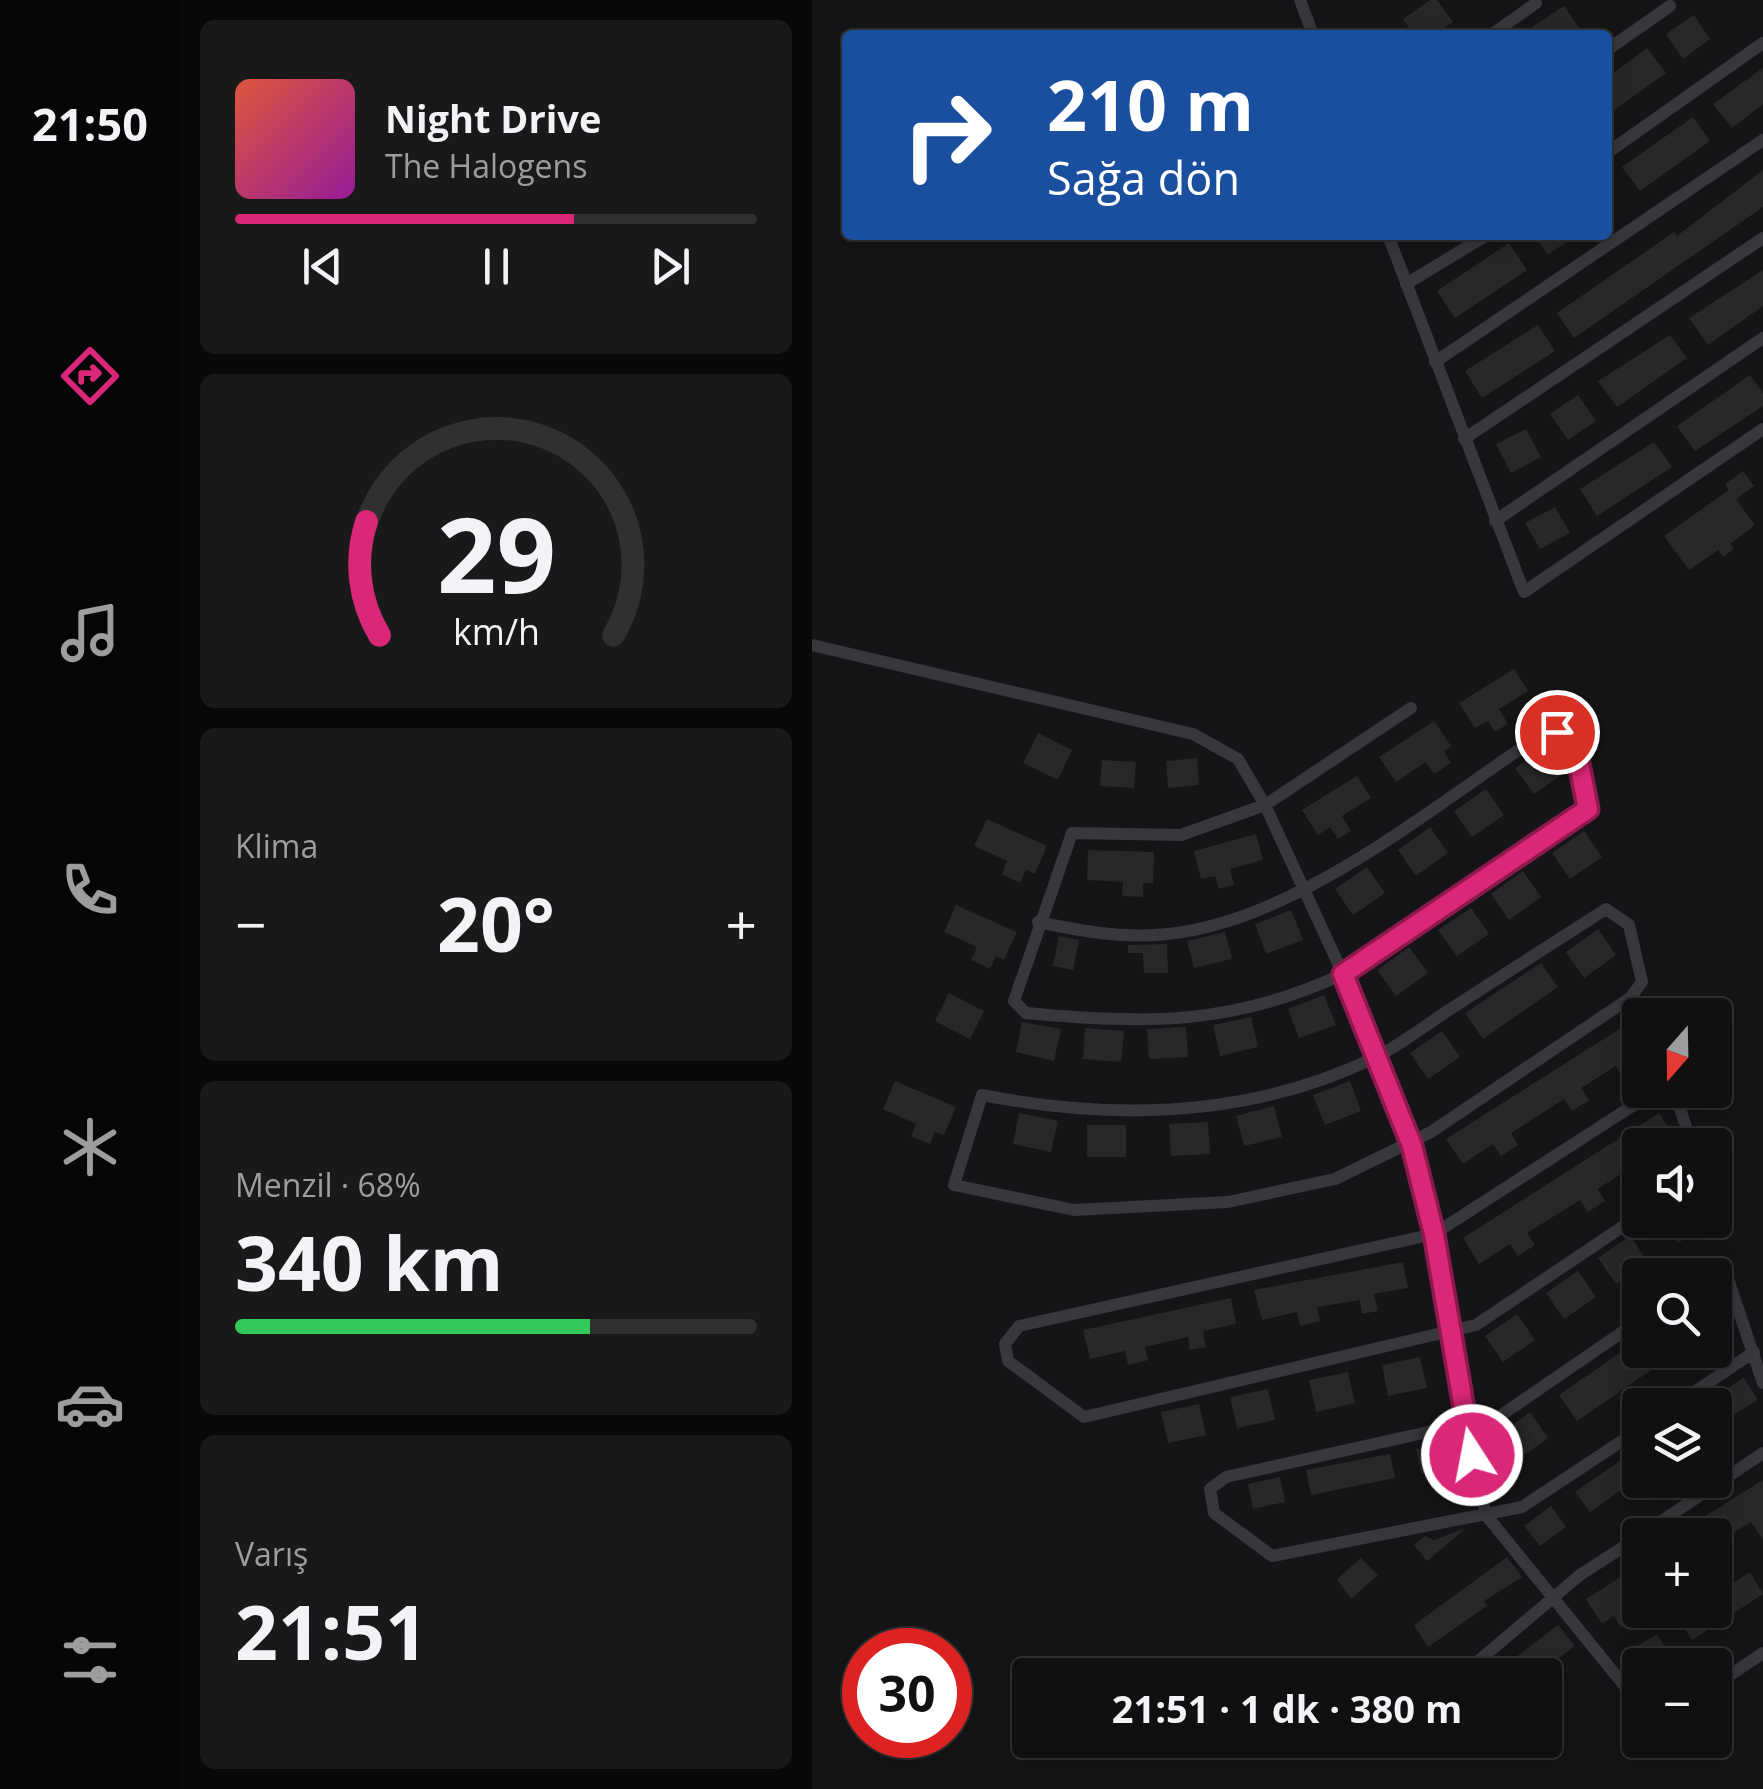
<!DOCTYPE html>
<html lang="tr">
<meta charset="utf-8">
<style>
:root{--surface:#101011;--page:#19191a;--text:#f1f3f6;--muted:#9c9d9f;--line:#303031;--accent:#db2777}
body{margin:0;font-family:"Open Sans",sans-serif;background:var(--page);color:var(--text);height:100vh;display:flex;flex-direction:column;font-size:38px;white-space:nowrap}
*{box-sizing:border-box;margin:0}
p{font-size:32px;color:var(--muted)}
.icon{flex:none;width:55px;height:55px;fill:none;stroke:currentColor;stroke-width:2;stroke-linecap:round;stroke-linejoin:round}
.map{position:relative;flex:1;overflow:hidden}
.sheet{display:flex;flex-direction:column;gap:20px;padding:20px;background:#090909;width:632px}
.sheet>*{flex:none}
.top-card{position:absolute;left:30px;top:30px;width:770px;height:210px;border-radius:10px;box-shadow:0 5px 25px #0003,0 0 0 2px var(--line);background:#1a4fa0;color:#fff;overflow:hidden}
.needle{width:65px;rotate:200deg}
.controls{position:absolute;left:810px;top:998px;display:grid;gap:20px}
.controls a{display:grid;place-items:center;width:110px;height:110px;border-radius:10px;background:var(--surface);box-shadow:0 5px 25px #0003,0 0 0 2px var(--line);font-size:50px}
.speed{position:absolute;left:30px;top:1628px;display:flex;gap:20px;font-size:50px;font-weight:700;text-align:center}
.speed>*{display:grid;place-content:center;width:130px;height:130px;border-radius:50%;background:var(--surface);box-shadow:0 5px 25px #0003,0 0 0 2px var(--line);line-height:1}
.speed .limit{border:15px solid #d22;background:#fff;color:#111}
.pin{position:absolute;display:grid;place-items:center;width:85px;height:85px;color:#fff;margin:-42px;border:5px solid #fff;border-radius:50%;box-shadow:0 2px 10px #0007}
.me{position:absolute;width:110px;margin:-55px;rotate:349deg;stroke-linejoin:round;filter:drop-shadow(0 0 8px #0008)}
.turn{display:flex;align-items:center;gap:35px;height:210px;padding:0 40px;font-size:45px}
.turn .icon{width:130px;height:130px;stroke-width:2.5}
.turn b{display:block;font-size:70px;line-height:85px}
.big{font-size:75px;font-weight:700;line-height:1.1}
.sheet .tile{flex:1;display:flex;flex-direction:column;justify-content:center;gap:15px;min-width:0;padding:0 35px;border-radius:15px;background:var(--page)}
.sheet .dial{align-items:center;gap:0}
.dial svg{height:260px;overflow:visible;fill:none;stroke:var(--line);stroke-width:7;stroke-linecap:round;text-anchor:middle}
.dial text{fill:var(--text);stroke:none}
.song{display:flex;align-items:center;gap:30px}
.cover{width:120px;height:120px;border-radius:15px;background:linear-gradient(135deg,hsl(10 70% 55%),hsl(300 70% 35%))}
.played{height:10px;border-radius:5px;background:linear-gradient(90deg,var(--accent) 65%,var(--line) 65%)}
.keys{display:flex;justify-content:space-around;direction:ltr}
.heat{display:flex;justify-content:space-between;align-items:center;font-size:55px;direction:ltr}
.charge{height:15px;border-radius:8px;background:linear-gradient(90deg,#34c759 68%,var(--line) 0)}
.trip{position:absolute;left:200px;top:1658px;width:550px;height:100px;border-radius:10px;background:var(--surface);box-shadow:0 5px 25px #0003,0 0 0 2px var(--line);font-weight:700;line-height:100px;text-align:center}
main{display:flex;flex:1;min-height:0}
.tabs{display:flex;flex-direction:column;width:180px;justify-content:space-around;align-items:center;background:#060607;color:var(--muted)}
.tabs .icon{width:70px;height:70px}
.tabs .selected{color:var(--accent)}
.tabs b{font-size:45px;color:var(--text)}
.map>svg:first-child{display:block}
.building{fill:#28282b}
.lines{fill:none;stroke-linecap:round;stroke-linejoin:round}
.minor{stroke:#36383c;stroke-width:12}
.route-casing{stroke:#8e194d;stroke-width:25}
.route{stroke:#db2777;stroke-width:18}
</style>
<main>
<nav class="tabs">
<b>21:50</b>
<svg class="icon selected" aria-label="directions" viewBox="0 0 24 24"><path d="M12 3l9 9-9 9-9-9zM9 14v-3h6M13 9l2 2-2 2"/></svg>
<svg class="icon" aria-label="music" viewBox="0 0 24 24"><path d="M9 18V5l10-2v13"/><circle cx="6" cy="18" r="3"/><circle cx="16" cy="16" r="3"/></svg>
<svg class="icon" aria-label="phone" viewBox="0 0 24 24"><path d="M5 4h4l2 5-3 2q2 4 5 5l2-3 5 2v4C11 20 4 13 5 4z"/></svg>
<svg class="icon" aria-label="climate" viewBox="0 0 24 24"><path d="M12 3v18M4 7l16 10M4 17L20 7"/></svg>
<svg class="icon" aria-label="car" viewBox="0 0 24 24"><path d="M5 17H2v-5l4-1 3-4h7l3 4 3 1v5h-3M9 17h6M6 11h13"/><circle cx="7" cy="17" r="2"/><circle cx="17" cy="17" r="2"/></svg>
<svg class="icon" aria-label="filters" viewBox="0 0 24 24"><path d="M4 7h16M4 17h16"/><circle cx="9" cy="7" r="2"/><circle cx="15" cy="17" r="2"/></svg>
</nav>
<section class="sheet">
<div class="tile">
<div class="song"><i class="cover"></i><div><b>Night Drive</b><p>The Halogens</p></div></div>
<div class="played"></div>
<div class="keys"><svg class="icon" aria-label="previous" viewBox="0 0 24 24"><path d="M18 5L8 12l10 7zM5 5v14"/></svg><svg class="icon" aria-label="pause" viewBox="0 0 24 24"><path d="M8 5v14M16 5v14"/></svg><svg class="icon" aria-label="next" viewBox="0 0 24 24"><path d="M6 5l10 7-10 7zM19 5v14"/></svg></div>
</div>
<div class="tile dial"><svg viewBox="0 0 100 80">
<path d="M14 69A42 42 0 1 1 86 69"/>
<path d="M14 69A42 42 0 0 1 10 34" stroke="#db2777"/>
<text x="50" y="56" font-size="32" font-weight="700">29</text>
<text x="50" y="72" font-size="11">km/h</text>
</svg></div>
<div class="tile"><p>Klima</p>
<div class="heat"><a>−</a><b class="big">20°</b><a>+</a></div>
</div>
<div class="tile"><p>Menzil · 68%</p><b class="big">340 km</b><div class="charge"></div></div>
<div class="tile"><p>Varış</p><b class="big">21:51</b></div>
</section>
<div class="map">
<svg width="951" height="1789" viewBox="0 0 951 1789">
<rect width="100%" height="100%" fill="#151517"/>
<!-- building -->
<path class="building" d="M618 0H625L641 22 622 35H602L591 19Z
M752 6 772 35H725L720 27Z
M882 15 898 39 871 59 854 34Z
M835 48 854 73 795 115V78Z
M951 68V104L920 128 901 104Z
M881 117 898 141 828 191 810 167Z
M951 170V207L762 338 745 313 862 232 865 236Z
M722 235H764L736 255Z
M697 243 715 270 643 318 625 291Z
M951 270V306L896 345 877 318Z
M726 325 743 351 670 398 653 371Z
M858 335 875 358 805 407 786 381Z
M938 375 951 393V406L883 451 865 426Z
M766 395 784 421 756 440 738 414Z
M714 429 729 457 699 473 684 444Z
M842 442 860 467 785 516 768 489Z
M931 471 942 486 924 499 943 525 918 544 922 549 911 557 906 550 877 570 852 536 917 490 913 484Z
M743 507 758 533 728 549 713 523Z
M702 669 716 691 687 709 696 724 683 732 676 721 663 728 647 703Z
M622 721 639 746 632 751 639 763 622 774 614 762 584 782 567 757Z
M226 733 260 750 246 780 211 763Z
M735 746 754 772 722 794 703 768Z
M385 758 387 785 356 788 354 761Z
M290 760 324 762 322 788 288 786Z
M545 776 559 798 530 816 539 831 526 839 518 827 506 835 490 810Z
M674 789 692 815 660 837 642 811Z
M175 819 235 846 223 874 214 870 208 883 190 874 195 861 162 846Z
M618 827 636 853 604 876 586 850Z
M772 831 790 857 758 879 740 853Z
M444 834 451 860 418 869 422 885 407 889 403 876 389 879 382 851Z
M276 850 342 852 341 883H331V897L310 896 311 882 275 880Z
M555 867 573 893 541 915 523 889Z
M711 871 729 897 697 920 679 894Z
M144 905 205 932 192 960 184 956 178 969 159 960 165 947 132 932Z
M659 908 677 934 645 956 626 930Z
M479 910 491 940 454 954 443 924Z
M786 929 804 955 772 978 754 952Z
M413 932 420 959 382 968 375 941Z
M247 936 267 940 261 970 241 966Z
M355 944 356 973H332L331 953H316V945Z
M597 947 616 973 584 996 565 970Z
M729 963 746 987 671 1039 653 1013Z
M137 993 172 1011 158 1039 123 1021Z
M512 995 524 1025 487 1038 476 1009Z
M828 1016V1048L816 1055 825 1069 811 1078 804 1066 769 1088 777 1100 760 1111 752 1099 699 1133 706 1145 689 1156 681 1144 651 1164 634 1139Z
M439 1017 446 1047 408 1056 401 1025Z
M210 1022 249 1029 242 1061 204 1052Z
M374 1027 376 1057 337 1059 335 1029Z
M273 1028 312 1031 309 1062 271 1059Z
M630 1031 648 1057 616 1079 598 1053Z
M83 1081 144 1107 132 1135 123 1132 118 1144 99 1136 104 1124 71 1109Z
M538 1081 549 1111 513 1125 501 1095Z
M462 1106 470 1137 432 1146 424 1116Z
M207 1113 246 1121 239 1152 201 1144Z
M847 1113 862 1136 846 1145H828V1161L786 1189 793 1201 776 1212 768 1200 715 1233 723 1245 706 1256 698 1244 667 1264 651 1238Z
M396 1122 398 1154 359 1156 357 1124Z
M275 1125H314V1157H275Z
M849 1220H899L866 1243Z
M818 1236 836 1262 804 1284 786 1258Z
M591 1262 596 1288 562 1294 566 1311 550 1314 548 1300 505 1307 508 1321 488 1326 485 1312 450 1320 442 1290Z
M766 1271 784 1297 752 1319 734 1293Z
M419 1298 424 1324 391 1331 394 1347 378 1350 376 1337 333 1347 336 1360 316 1365 313 1351 278 1359 271 1330Z
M705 1314 723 1340 691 1362 673 1336Z
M828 1339V1350H838L848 1364 765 1421 747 1395Z
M608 1357 615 1388 576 1396 570 1365Z
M536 1372 543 1403 504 1412 497 1380Z
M932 1378 946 1400 917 1417 904 1395Z
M456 1389 463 1420 425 1428 418 1397Z
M387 1404 394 1435 356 1443 349 1412Z
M718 1412 736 1438 704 1461 686 1435Z
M636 1443 641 1468 609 1474 604 1449Z
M828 1447V1492L820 1482 778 1512 763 1492Z
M578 1454 583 1478 499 1495 494 1470Z
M468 1477 473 1502 441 1509 436 1484Z
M951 1480V1540L939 1522 902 1544V1535H863Z
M739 1506 754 1527 728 1546 712 1526Z
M654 1528 615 1561 602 1545 613 1536 622 1540Z
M695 1557 710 1577 672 1601 675 1606 616 1647 602 1625Z
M549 1558 566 1575 539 1599 525 1579Z
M828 1565V1596L814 1605 823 1619 809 1628 802 1616 790 1624 774 1599Z
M938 1572 951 1594 880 1640 866 1618 879 1610H922L910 1590Z
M746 1625 763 1646 736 1666 742 1675H703L695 1664Z
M845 1634 858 1656 844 1665H825L817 1651Z"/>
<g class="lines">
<!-- minor -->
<path class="minor" d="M488 0 501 35
M679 35 724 3
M795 50 858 6
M795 153 951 43
M576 235 712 592 951 429
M594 284 675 235
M623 362 951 140
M652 439 951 238
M683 521 951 338
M0 645 381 734 426 759 453 805 531 974 599 1142 622 1234 652 1425 674 1515 828 1705
M794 909 817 925 830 982 818 998 619 1132 523 1179 416 1202 262 1210 142 1185 170 1095C303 1121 439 1118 564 1057 590 1044 615 1024 640 1008 692 975 743 942 794 909Z
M226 922C270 931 311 939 356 934 486 920 618 808 726 737L745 732 764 749 777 809 531 974C420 1026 333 1024 214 1013L202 1001 260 833 369 835 453 805 599 708
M828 1215 664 1325 272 1417 196 1361 193 1344 207 1326 622 1234 842 1092 864 1096 880 1145
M902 1279H916L951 1383
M828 1320 688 1416 414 1477 398 1489 402 1513 460 1556 710 1507 828 1429
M863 1405 942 1352
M829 1535 951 1453
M652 1673 768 1575 828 1536
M902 1686 951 1653"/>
</g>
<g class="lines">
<defs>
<path id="route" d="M660 1455 622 1234 600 1146 531 974 776 809 764 748 745 732"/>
</defs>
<!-- route casing -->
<use href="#route" class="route-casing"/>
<!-- route -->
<use href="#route" class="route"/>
</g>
</svg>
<div class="controls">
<a><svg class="needle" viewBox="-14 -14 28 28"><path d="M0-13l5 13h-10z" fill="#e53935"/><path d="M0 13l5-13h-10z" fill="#9c9d9f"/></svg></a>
<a><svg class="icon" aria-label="sound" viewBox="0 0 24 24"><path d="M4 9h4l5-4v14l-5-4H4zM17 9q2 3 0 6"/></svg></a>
<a><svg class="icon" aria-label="search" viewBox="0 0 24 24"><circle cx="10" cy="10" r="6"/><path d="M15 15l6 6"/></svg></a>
<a><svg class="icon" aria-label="layers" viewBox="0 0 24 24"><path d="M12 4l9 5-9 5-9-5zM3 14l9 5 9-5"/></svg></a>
<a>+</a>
<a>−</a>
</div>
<div class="speed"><div class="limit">30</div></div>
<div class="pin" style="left:745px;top:732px;background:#d93025"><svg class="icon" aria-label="arrive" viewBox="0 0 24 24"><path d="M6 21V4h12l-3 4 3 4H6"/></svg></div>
<svg class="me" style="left:660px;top:1455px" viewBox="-20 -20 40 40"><circle r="17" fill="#db2777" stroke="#fff" stroke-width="3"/><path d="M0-11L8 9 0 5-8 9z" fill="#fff"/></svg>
<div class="trip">21:51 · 1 dk · 380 m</div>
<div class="top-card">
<div class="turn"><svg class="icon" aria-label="right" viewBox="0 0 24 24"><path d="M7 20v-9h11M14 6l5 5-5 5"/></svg><div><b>210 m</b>Sağa dön</div></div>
</div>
</div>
</main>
